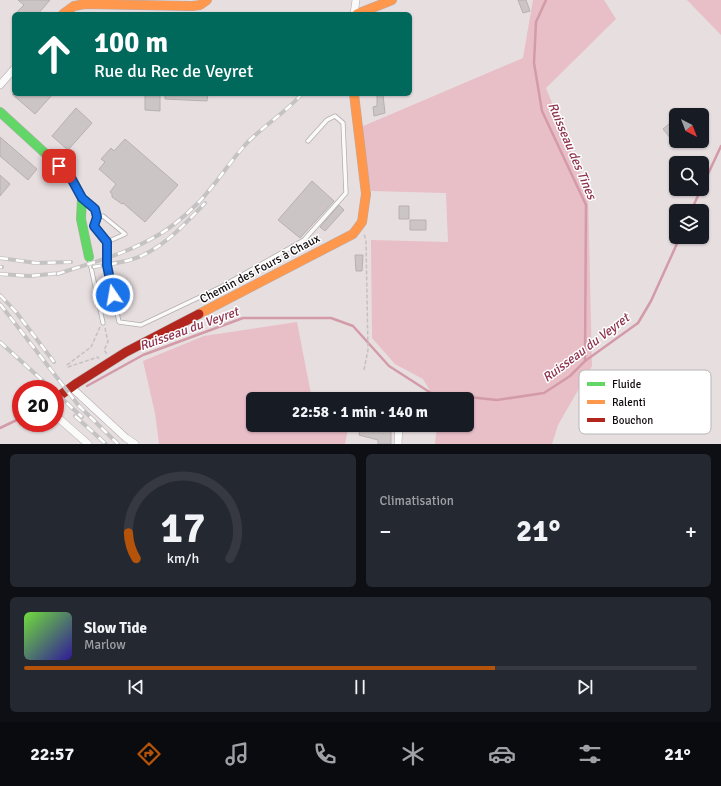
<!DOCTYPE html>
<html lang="fr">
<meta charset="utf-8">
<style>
:root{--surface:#171b24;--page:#242831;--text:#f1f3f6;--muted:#9ea1a6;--line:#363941;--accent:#b45309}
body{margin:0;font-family:Signika,sans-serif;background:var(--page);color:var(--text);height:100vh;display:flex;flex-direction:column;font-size:15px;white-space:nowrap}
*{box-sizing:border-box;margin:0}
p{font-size:13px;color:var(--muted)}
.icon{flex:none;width:22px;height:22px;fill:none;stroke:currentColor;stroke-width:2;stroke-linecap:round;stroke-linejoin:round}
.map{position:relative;height:444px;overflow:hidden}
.drawer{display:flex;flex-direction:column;gap:10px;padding:10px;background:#0d0f14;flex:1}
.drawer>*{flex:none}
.banner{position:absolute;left:12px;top:12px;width:400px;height:84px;border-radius:6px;box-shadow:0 1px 3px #0004;background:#00695c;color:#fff;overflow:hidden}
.needle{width:26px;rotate:138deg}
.buttons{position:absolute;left:669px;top:108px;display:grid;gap:8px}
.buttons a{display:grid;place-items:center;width:40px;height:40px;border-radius:6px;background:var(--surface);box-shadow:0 1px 3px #0004;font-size:20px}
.speed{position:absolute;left:12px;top:380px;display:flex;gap:8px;font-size:20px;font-weight:700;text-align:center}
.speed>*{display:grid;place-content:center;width:52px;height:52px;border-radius:50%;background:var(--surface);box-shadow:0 1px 3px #0004;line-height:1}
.speed .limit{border:6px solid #d22;background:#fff;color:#111}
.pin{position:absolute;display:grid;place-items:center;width:34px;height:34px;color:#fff;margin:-17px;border-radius:8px;box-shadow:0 2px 6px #0006}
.me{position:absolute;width:44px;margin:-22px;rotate:348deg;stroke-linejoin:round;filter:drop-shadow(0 0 3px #0008)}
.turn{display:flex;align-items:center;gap:14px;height:84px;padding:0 16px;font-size:18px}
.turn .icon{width:52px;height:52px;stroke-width:2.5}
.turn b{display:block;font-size:28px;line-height:34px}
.big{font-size:30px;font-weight:700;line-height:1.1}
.drawer .tile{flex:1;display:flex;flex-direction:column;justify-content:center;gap:6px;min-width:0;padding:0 14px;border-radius:6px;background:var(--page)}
.drawer .dial{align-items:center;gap:0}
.dial svg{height:104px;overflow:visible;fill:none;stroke:var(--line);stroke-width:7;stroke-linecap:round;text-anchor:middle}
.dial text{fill:var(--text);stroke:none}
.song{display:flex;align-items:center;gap:12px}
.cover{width:48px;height:48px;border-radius:6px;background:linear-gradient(135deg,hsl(100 70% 55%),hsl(250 70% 35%))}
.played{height:4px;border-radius:2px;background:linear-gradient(90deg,var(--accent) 70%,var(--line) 70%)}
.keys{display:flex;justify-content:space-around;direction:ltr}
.heat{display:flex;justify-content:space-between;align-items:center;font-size:22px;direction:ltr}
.drawer .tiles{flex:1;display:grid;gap:10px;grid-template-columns:1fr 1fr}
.tile:last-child{grid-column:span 2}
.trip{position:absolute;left:246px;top:392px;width:228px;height:40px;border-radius:6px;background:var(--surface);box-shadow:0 1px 3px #0004;font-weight:700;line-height:40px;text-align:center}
.tabs{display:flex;height:64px;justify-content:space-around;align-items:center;background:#090b0e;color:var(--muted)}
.tabs .icon{width:28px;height:28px}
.tabs .selected{color:var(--accent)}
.tabs b{font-size:18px;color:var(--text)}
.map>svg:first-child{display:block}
.green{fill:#e8bec7}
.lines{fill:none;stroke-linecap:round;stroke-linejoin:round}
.stream{stroke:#d39ba8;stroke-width:2.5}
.building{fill:#ccc5c6;stroke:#b7b0b1}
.lane-casing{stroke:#b4aeaf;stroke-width:5}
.street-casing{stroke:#b4aeaf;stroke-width:8}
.fast-casing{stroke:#b4aeaf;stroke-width:10}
.slow-casing{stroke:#b4aeaf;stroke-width:10}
.jam-casing{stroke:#b4aeaf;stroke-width:10}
.path{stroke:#c4c1c2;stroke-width:1.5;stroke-dasharray:4 2;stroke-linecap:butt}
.lane{stroke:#fbfafa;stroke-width:3.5}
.street{stroke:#fbfafa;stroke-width:7}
.fast{stroke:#63d668;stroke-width:9}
.slow{stroke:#ff974d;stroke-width:9}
.jam{stroke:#b3261e;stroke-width:9}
.rail-casing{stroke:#c5c2c3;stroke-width:4}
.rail{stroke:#fff;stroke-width:2.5;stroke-dasharray:8;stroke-linecap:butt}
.route-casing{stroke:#114b97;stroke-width:10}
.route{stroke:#1a73e8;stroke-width:7}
.labels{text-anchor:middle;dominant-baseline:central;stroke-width:3;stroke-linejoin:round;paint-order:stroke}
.street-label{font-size:12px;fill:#110b0d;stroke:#fff}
.water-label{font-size:13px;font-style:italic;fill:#8e324e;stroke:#fff}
.key{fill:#fff;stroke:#b8b6b6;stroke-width:1}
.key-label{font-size:11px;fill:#110b0d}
</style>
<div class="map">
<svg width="721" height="444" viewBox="0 0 721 444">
<rect width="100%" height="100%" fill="#e7dee0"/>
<!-- green -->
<path class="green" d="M533 0H604L616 19 546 88 588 193 592 366 558 425 552 444H435L437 425H467V399H435L423 379 395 364 372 338 371 240 448 242 446 193 371 191 361 127 523 58Z
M687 0H721V35Z
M297 322 312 399H253V425H349L345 444H159L155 413 143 361 204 336Z"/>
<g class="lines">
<!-- stream -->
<path class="stream" d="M546 0 536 22 534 63 542 111 586 205 585 360
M702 187 721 146
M691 211 701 189
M87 386 143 355 243 318H331L353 326 389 366 431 393 497 400 544 393 570 376 585 361 638 323 651 301 680 237
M0 428 21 418"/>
</g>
<!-- building -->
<path class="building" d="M18 0H50L38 14H15L24 5Z
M518 0H526L530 11 523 13Z
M12 94H53L35 114Z
M145 94H160V111L145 110Z
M165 94H208L207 101 165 99Z
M383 95 385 113 374 116 373 107 377 106V96Z
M76 108 92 123 68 150 52 136Z
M676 118V134L671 139 663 129Z
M0 137 37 169 28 180 0 156Z
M125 139 178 185 145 222 123 203 122 204 112 197V194L110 192 116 184 99 169 105 162 101 159 111 148 114 151Z
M0 175 10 184 0 196Z
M312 181 334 201 300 238 278 220Z
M339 205 344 210 325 231 320 227Z
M399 206H409V219H399Z
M410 220H426V230H410Z
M355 255H363L362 271H356Z
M361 425H376L375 430 391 431V444H378V440L359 435Z"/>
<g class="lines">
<defs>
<path id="lane" d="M84 200C95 209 99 211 94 225L107 242 125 234 103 216 97 217
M107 242V265L119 322 141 325 221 287 304 240 346 193 343 123 335 116 327 120 308 141
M89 258 103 323"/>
<path id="street" d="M354 14 356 0
M0 85 14 69
M72 388 126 438 135 444
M55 415 88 444
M398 444 399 425"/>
<path id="fast" d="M0 112 70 176 82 198 81 219 89 257"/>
<path id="slow" d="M63 14 74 6 85 4 192 6 200 5 207 0
M357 14 392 0
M199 314 353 234 362 222 366 194 354 94"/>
<path id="jam" d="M55 399 77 383 126 352 199 314"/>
</defs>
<!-- lane casing -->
<use href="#lane" class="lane-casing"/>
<!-- street casing -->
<use href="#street" class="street-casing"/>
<!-- fast casing -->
<use href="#fast" class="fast-casing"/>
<!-- slow casing -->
<use href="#slow" class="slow-casing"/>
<!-- jam casing -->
<use href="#jam" class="jam-casing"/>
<!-- path -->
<path class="path" d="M105 328 108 342 104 350 107 354
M99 359 98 357 68 367 67 365 91 347 100 327
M364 370 368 350 366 241 364 234"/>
<!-- lane -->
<use href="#lane" class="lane"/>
<!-- street -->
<use href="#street" class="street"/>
<!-- fast -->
<use href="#fast" class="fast"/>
<!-- slow -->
<use href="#slow" class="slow"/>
<!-- jam -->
<use href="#jam" class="jam"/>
<defs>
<path id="rail" d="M0 258 36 263 71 262
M0 267H2
M93 267C105 265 118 263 130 260 161 251 184 225 205 203
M0 274 29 276 62 273
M57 274C88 264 122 255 151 239 169 230 185 216 199 202 216 184 229 163 245 145 263 126 285 113 302 94
M0 295 16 312 54 362
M0 304 79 406 118 444
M0 342 52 389
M55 392 82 417
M75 416 106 444"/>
</defs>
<!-- rail casing -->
<use href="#rail" class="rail-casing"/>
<!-- rail -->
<use href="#rail" class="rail"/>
</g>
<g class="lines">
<defs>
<path id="route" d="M59 166 70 176 82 198 95 209 97 217 94 226 107 242V265L113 295"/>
</defs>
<!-- route casing -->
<use href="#route" class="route-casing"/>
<!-- route -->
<use href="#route" class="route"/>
</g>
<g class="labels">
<!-- street labels -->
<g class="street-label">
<text transform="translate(260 269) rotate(-28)">Chemin des Fours à Chaux</text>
</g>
<!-- water labels -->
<g class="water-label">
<text transform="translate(572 151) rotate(67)">Ruisseau des Tines</text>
<text transform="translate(189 329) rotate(-20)">Ruisseau du Veyret</text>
<text transform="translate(586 348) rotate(-37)">Ruisseau du Veyret</text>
</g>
</g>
<!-- legend -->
<rect x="579" y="370" width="132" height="64" rx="6" class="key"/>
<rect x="587" y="382" width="18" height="4" fill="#63d668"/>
<rect x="587" y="400" width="18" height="4" fill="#ff974d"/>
<rect x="587" y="418" width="18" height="4" fill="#b3261e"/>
<g class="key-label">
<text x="612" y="388">Fluide</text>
<text x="612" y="406">Ralenti</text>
<text x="612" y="424">Bouchon</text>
</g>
</svg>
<div class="buttons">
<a><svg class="needle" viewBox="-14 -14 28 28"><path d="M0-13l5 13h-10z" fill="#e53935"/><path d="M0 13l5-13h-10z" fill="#9ea1a6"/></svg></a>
<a><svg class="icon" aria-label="search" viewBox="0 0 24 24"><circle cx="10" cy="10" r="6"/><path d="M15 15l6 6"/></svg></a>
<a><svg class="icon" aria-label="layers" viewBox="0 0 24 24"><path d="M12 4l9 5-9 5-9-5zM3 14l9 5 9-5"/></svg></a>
</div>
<div class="speed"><div class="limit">20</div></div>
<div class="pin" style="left:59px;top:166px;background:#d93025"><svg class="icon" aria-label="arrive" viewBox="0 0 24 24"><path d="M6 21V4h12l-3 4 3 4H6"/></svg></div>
<svg class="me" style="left:113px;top:295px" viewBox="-20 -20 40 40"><circle r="17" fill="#1a73e8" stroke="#fff" stroke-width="3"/><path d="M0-11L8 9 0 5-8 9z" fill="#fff"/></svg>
<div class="trip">22:58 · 1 min · 140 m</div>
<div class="banner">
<div class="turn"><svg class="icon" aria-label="ahead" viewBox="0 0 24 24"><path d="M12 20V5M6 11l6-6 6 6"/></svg><div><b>100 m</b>Rue du Rec de Veyret</div></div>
</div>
</div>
<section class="drawer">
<div class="tiles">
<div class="tile dial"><svg viewBox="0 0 100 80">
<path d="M14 69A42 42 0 1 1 86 69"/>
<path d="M14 69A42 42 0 0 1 8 49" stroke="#b45309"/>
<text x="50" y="56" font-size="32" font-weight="700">17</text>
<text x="50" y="72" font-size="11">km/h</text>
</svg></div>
<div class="tile"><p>Climatisation</p>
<div class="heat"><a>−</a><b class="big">21°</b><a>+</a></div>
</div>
<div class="tile">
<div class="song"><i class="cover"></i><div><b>Slow Tide</b><p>Marlow</p></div></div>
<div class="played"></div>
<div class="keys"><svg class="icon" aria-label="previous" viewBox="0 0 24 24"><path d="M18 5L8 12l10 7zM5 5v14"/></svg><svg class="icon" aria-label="pause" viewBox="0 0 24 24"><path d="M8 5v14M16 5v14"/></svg><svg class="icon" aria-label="next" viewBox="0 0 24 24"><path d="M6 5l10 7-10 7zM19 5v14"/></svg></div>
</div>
</div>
</section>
<nav class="tabs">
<b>22:57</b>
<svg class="icon selected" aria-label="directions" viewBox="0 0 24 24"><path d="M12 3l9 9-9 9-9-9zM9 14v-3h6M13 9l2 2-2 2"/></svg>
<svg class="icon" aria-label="music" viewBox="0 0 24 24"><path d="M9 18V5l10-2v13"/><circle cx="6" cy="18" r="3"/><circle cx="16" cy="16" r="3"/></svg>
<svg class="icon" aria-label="phone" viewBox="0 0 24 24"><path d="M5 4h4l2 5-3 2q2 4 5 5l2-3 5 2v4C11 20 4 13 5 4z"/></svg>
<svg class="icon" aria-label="climate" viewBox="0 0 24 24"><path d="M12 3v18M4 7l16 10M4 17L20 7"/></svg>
<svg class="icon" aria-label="car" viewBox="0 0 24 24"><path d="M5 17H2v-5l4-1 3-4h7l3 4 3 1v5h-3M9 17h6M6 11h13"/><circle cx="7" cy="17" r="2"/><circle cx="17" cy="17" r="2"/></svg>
<svg class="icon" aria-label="filters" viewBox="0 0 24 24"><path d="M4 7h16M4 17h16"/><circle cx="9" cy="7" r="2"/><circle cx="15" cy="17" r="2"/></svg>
<b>21°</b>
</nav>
